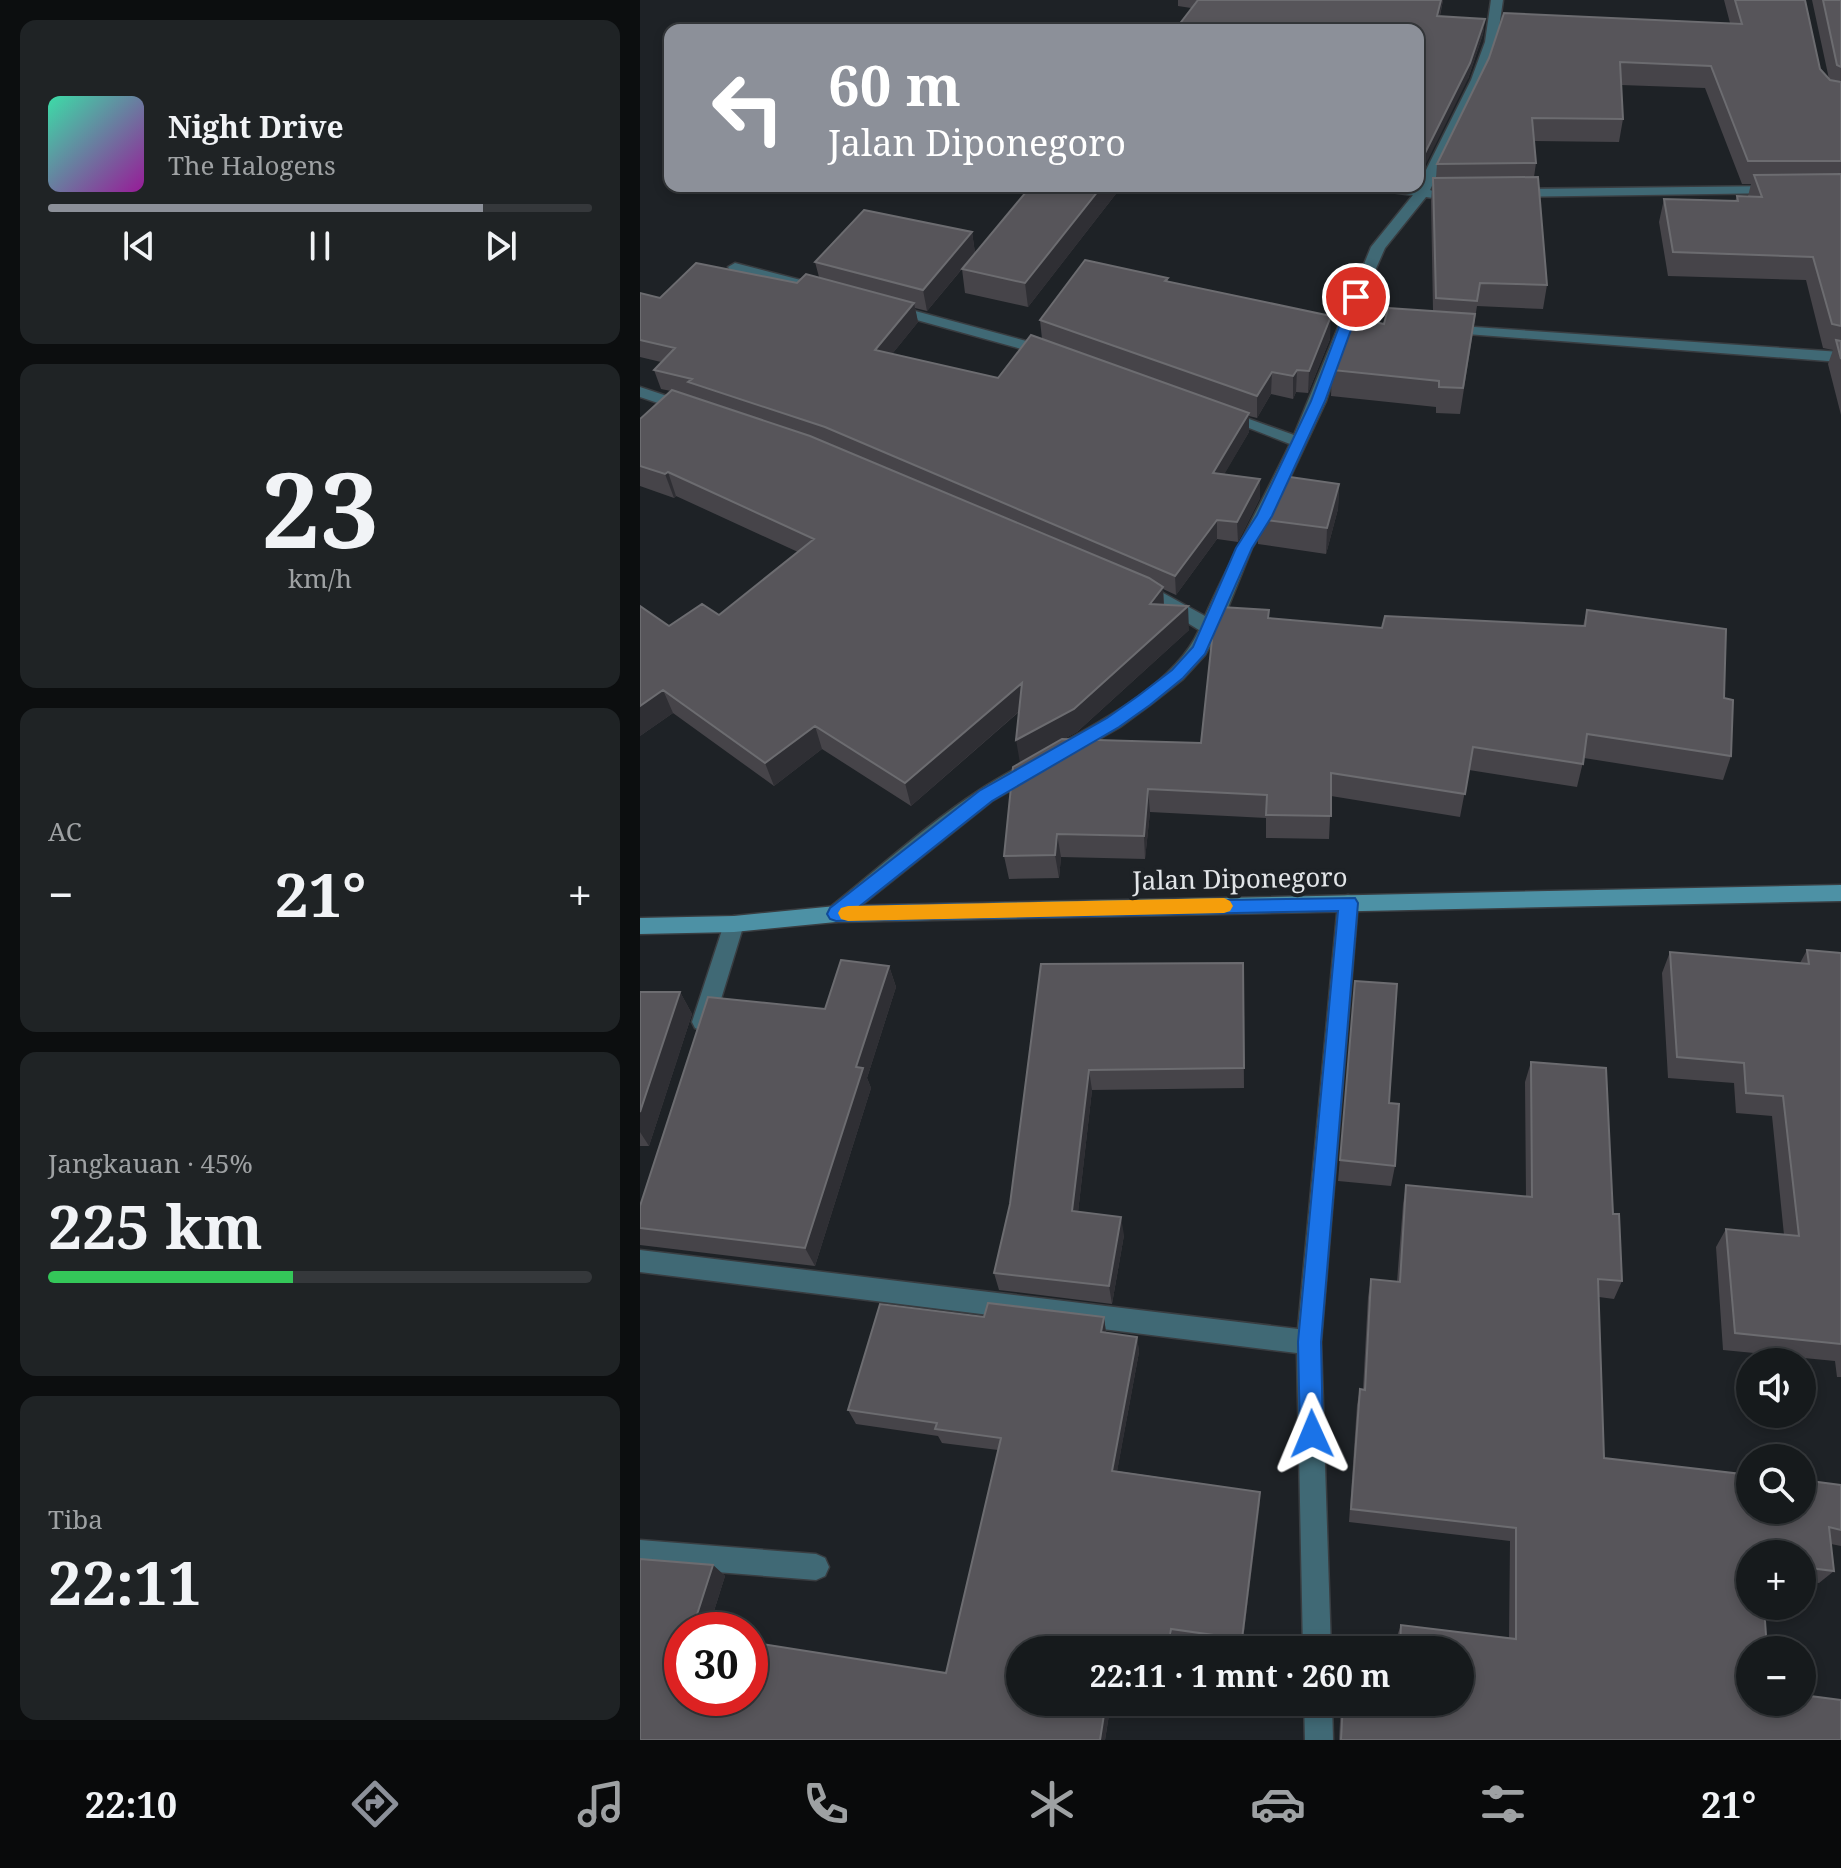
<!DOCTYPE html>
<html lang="id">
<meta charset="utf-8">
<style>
:root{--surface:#161a1c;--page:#1f2325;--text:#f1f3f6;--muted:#9ea1a3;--line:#35383b;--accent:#8c9099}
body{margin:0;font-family:"Noto Serif",serif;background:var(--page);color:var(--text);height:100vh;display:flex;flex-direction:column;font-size:30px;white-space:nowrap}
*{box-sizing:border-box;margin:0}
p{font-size:26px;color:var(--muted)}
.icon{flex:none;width:44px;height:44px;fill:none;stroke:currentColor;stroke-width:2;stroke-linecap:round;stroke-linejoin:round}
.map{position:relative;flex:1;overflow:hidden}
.drawer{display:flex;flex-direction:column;gap:20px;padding:20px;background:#0c0e0f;width:640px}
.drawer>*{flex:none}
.top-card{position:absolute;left:24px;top:24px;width:760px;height:168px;border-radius:16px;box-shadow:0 4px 12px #0003,0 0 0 2px var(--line);background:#8c9099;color:#fff;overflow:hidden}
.buttons{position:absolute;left:1096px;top:1348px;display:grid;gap:16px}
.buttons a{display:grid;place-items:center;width:80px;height:80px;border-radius:50%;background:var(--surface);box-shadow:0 4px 12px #0003,0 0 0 2px var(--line);font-size:40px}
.speed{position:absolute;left:24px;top:1612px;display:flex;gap:16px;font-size:40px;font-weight:700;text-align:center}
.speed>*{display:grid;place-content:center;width:104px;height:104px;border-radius:50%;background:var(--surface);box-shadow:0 4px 12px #0003,0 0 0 2px var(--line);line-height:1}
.speed .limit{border:12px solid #d22;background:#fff;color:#111}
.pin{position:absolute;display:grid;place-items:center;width:68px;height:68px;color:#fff;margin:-34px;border:4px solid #fff;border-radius:50%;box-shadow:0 2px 8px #0007}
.me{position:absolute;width:88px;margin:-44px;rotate:359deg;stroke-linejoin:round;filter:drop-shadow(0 0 6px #0008)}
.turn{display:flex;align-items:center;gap:28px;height:168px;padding:0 32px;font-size:36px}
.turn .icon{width:104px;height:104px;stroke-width:2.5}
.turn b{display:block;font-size:56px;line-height:68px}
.big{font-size:60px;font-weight:700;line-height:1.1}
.drawer .tile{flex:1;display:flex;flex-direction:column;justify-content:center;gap:12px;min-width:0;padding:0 28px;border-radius:16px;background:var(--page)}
.drawer .dial{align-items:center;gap:0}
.dial b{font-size:104px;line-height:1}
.song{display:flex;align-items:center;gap:24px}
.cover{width:96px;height:96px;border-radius:12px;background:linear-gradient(135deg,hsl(160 70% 55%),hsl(300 70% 35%))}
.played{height:8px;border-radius:4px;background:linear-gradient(90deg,var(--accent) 80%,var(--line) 80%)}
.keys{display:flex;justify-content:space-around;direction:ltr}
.heat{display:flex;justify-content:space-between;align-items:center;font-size:44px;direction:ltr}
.charge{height:12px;border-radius:6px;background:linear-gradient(90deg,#34c759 45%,var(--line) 0)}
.trip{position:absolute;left:366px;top:1636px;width:468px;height:80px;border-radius:40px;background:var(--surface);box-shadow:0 4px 12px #0003,0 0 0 2px var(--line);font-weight:700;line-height:80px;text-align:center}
.menu{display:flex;height:128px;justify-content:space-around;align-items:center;background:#090a0b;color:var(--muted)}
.menu .icon{width:56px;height:56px}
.menu .selected{color:var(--accent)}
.menu b{font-size:36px;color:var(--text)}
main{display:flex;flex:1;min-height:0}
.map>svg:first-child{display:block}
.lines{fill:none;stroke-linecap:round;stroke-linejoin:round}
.street-casing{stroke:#393d41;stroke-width:3}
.secondary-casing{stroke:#393d41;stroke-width:3}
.street{fill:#406975;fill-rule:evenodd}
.secondary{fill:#4d91a5;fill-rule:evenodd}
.wall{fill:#464449}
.shaded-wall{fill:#2f2f34}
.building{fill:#57555a;stroke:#6c6c70;stroke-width:2}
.route{fill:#1a73e8;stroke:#114b97;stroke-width:2}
.slow{fill:#f59e0b}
.labels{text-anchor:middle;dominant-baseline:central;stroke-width:8;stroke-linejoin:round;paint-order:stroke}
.street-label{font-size:26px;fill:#e2e5e8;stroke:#1e2226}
</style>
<main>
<section class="drawer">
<div class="tile">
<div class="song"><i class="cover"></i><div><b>Night Drive</b><p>The Halogens</p></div></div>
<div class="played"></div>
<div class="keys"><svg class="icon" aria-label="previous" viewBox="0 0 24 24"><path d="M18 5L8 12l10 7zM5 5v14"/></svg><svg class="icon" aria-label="pause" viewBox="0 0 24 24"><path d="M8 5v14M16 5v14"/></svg><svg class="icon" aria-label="next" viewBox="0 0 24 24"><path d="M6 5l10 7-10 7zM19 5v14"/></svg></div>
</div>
<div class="tile dial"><b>23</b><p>km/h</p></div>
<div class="tile"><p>AC</p>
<div class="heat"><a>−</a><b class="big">21°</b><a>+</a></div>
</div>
<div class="tile"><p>Jangkauan · 45%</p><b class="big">225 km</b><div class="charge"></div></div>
<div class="tile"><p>Tiba</p><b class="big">22:11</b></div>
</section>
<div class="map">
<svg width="1201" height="1740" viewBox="0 0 1201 1740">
<rect width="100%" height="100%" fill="#1e2226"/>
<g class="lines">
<defs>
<path id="street" d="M851 0H863L857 42 843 80 790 190 800 194 793 198 786 197 745 248 712 323 686 401 632 516 612 548 579 630 565 655 543 679 510 705 480 727 352 801 203 920 196 922 189 920 186 914 189 908C238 869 286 825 338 791 402 748 527 702 559 630L490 587 499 581 505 583 565 616C591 558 622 502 650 444L576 415 584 410 654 435 731 247 773 195 737 190 730 186 777 188 831 80 845 42Z
M1137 186 1144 190 1142 193 873 197 866 193 873 189Z
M95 263 184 286 186 289 179 293 90 270 88 267Z
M253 305 412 348 415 351 407 356 248 312V306Z
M805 325 1201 352V362L800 332V326Z
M0 387 51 404 53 407 45 412 0 397Z
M708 895 715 897 718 903 681 1342 691 1650H663L657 1353 0 1272V1250L658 1329 698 903 701 897Z
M94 916 101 918 104 924 74 1022 71 1028 63 1031 55 1028 52 1022 84 924 87 918Z
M0 1540 176 1554 185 1558 189 1567 185 1576 176 1580 0 1566Z
M664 1702H692L693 1740H665Z"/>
<path id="secondary" d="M1201 885V901L196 922 94 932 0 934V918L94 916 196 906Z"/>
</defs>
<!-- street casing -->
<use href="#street" class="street-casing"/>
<!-- secondary casing -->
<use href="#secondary" class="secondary-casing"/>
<!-- street -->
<use href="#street" class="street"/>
<!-- secondary -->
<use href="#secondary" class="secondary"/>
</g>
<!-- wall -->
<path class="wall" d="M538 0H803L800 16 845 19 843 34 828 79 778 30 551 8 538 6Z
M1084 0H1165L1180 69 1189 79 1172 0H1201V415L1188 364 1193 350 1183 348 1166 280 1028 276 1019 222 1024 199 1095 201 1097 196H1108L1111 184H1102L1065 88 981 85 983 119 979 142 894 141 896 163 894 177 907 285 903 309 837 306 820 414 796 413V407L691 396 692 370 744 324 793 311 791 201 793 178H796L797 164 849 58 1090 23Z
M391 186H482L388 307 325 293 322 269 287 311 275 308 278 322 252 354 358 378 402 339 400 320 528 278V282L690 339 668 393 656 392 653 399 631 394 617 418 609 416V432L584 474 620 498 598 542 577 539 536 595 523 589 524 605 549 630 437 732 424 739 561 743 629 618 742 628 943 626 947 610 1084 698 1091 756 1083 780 944 758 937 787 829 770 820 817 691 796 689 839 626 838V818L510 812 505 859 421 857 419 878 369 879 364 856 380 763 379 712 271 806 182 749 134 786 33 713 0 736 29 626 79 615 158 552 36 496 34 498 0 486V419L31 391 21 389 14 370 21 362 0 357V293L20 298 157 283 179 277 175 262 332 232 335 253Z
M699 484 698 509 686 554 618 544V519Z
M1167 950 1201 953V1377H1197L1195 1361 1083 1350 1076 1247 1086 1229 1144 1235 1132 1116 1096 1113 1094 1083 1028 1078 1022 973 1030 952 1160 963Z
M603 963 604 1088 452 1090 438 1212 484 1235 472 1304 359 1290 354 1273 370 1204 401 964Z
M249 966 256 987 227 1078 231 1088 175 1266 0 1245V1206L185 1009Z
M0 992H40L52 1014 9 1146H0Z
M713 1003 749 1103 755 1166 751 1186 698 1181Z
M891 1062 973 1214 982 1281 974 1299 959 1297 964 1458 1201 1485V1546L1191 1544 1194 1571 1179 1583 1162 1581V1554H1110V1702L1201 1740H699L701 1702H820V1650H706L708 1641 757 1646V1636L761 1625 869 1638 870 1541 709 1522 717 1405 720 1389H723L728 1297 731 1279 757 1282 763 1204 766 1185 886 1197 885 1082Z
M348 1303 464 1317 466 1333 497 1337 499 1352 477 1471 620 1492 602 1649 533 1639 531 1650H380V1702H523L522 1711 471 1702 465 1740H0V1559L73 1565 85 1576 68 1630H42V1698H110V1642L306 1673 358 1450 302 1443 298 1436 216 1424 208 1410 240 1304 344 1317Z"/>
<!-- shaded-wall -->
<path class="shaded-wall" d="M801 0H803L796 31 797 16Z
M845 19 843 34 828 79 778 180V167Z
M462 186H482L388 307 385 283Z
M332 232 335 253 287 311 283 290Z
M274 303 278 322 240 369 235 350Z
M691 316 690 339 668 393 669 371Z
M657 370 656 392 653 399V376Z
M632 372 631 394 617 418V396Z
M609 413V432L574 492 573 473Z
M28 472 36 496 34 498 25 474Z
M620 479V498L598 542 597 522Z
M699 484 698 509 686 554 687 528Z
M577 520V539L536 595 535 576Z
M523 587 524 611 510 604Z
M548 606 549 630 437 732 380 763 376 740Z
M382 683 385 706 271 806 265 783Z
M23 690 33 713 0 736V706Z
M175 726 182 749 134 786 125 763Z
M508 789 510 812 505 859 504 836Z
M417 834 421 857 419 878 415 855Z
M249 966 256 987 227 1078 231 1088 175 1266 165 1248 216 1067Z
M40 992 52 1014 9 1146 0 1132V1112Z
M449 1070 452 1090 436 1230 432 1211Z
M481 1217 484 1235 472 1304 469 1286Z
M464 1317 466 1333 464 1348 461 1332Z
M497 1337 499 1352 475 1483 472 1471Z
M620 1492V1504L602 1649V1639Z
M73 1565 85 1576 68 1630H52Z
M531 1629 533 1639 531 1650H528Z
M466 1702H471L465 1740H460Z"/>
<!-- building -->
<path class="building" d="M558 0H801L797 16 845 19 830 63 778 167V30H535Z
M1095 0H1165L1180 69 1190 80 1201 82V161H1108L1071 66 980 62 983 119 892 118 896 163 797 164 849 58 864 13 1102 24Z
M1183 0H1201V67L1197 65Z
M1201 174V326L1192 324 1173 257 1033 252 1024 199 1098 201 1097 196 1122 197 1114 175Z
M898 177 907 285 840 283 837 301 796 298 793 178Z
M391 186H462L385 283 322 269Z
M224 210 332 232 283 290 175 262Z
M445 260 528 278 525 281 691 316 669 371 657 370 653 376 632 372 617 396 400 320Z
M56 263 157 283 166 274 274 303 235 350 358 378 391 335 609 413 573 473 620 479 597 522 577 520 535 576 185 427 48 382 52 379 14 370 35 348 0 340V293L20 298Z
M748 308 835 314 823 388 799 387V381L692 370 711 317 744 324Z
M1196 340 1201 341V359Z
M32 390 170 436 509 578 523 587 510 604 548 606 434 709 376 740 382 683 265 783 175 726 125 763 23 690 0 706V606L29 626 62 604 79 615 174 539 28 472 25 474 0 466V419Z
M643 476 699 484 687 528 618 519Z
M581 607 629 610 628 618 742 628 745 616 945 626 947 610 1086 629 1084 698 1093 700 1091 756 947 734 943 764 833 747 825 794 691 773V816L626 815 627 795 508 789 504 836 417 834 415 855 364 856 373 767 422 739 561 743 574 621Z
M1167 950 1201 953V1344L1095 1333 1086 1229 1159 1236 1143 1096 1106 1093 1104 1063 1037 1057 1030 952 1169 964Z
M201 960 249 966 216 1067 223 1068 165 1248 0 1228V1206L68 997 185 1009Z
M603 963 604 1068 449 1070 432 1211 481 1217 469 1286 354 1273 370 1204 401 964Z
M715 981 757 984 749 1103 759 1104 755 1166 700 1160Z
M0 992H40L0 1112Z
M891 1062 966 1068 973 1214H979L982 1281 958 1279 964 1458 1110 1475V1510H1162V1480L1201 1485V1530L1189 1527 1194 1571 1162 1567V1554H1110V1606H1124L1127 1650H1110V1702H1162V1695L1201 1700V1740H701L703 1702H820V1650H707L708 1641 760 1646 761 1625 876 1639V1528L711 1509 720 1389 725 1390 731 1279 760 1282 766 1185 892 1197Z
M348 1303 464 1317 461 1332 497 1337 472 1471 620 1492 602 1639 531 1629 528 1650H380V1702H466L460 1740H0V1559L73 1565 52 1630H42V1698H110V1642L306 1673 361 1438 295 1429 297 1423 208 1410 240 1304 344 1317Z"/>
<!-- route -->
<path class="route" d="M711 295 723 297 685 401 632 516 612 548 565 654 543 678 510 705 479 727 352 801 220 906 715 898 718 903 681 1342 683 1434 680 1443 672 1446 663 1443 660 1434 658 1342 698 911 196 921 190 919 187 914 190 908 339 791 467 718 498 696 532 670 553 647 596 548 617 515 671 401Z"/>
<!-- slow -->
<path class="slow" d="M584 898 590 901 593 906 590 911 584 913 208 921 201 919 198 913 201 908 208 906Z"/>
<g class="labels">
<!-- street labels -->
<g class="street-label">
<text transform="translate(600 878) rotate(-1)">Jalan Diponegoro</text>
</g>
</g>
</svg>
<div class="buttons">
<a><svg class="icon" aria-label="sound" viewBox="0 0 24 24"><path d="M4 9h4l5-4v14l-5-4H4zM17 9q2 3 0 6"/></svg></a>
<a><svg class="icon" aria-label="search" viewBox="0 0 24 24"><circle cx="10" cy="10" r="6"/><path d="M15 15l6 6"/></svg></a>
<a>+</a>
<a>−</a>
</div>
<div class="speed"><div class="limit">30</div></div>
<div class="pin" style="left:716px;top:297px;background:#d93025"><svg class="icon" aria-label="arrive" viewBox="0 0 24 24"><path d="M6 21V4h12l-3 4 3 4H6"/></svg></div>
<svg class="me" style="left:672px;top:1434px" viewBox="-20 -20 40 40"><path d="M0-17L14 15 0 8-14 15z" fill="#1a73e8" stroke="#fff" stroke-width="4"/></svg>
<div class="trip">22:11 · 1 mnt · 260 m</div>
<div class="top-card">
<div class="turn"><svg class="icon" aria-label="left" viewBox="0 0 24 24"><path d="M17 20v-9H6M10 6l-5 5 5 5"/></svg><div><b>60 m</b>Jalan Diponegoro</div></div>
</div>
</div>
</main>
<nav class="menu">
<b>22:10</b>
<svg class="icon selected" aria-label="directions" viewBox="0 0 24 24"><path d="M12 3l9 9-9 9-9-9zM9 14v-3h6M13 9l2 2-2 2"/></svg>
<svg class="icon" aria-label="music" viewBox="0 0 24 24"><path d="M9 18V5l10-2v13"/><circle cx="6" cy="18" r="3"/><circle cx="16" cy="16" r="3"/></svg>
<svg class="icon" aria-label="phone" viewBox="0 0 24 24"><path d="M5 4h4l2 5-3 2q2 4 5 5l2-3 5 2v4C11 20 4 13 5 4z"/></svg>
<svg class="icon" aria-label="climate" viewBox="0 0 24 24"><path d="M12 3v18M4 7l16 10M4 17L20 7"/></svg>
<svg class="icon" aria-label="car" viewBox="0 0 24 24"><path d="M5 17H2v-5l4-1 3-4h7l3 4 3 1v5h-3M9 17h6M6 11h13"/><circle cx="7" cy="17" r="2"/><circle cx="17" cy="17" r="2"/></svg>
<svg class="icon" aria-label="filters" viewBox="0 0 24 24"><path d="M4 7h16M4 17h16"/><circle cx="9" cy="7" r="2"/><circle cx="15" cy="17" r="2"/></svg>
<b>21°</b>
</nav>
